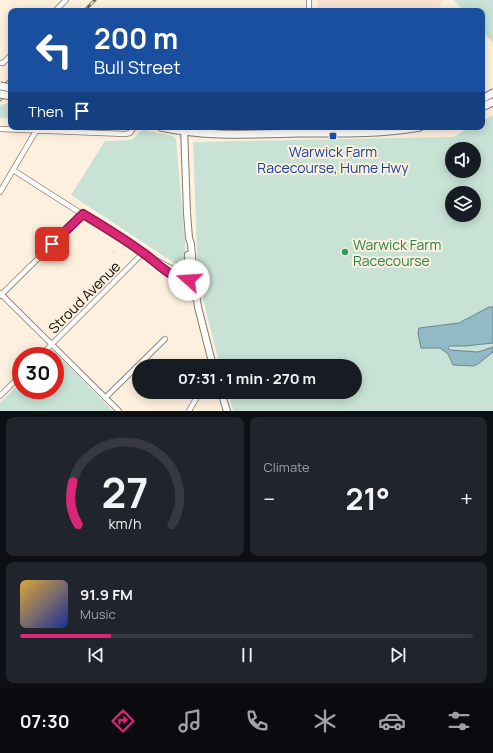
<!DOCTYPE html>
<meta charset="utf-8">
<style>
:root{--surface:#171b24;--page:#20242c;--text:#f1f3f6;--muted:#9ea1a6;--line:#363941;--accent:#db2777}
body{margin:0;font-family:Manrope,sans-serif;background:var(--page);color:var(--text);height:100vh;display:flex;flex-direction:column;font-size:15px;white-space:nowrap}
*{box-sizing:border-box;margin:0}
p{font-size:13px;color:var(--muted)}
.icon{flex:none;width:22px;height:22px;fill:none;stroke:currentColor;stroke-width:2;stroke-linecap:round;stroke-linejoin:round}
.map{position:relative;height:411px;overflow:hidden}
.sheet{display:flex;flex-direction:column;gap:6px;padding:6px;background:#0d0f14;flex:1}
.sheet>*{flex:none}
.top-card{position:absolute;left:8px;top:8px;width:477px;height:122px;border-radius:8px;box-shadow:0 2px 10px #0003;background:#1a4fa0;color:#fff;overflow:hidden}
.buttons{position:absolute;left:445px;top:142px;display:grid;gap:8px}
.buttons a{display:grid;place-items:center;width:36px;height:36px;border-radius:50%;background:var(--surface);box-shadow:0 2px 10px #0003;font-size:20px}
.speed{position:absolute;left:12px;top:347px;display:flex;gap:8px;font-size:20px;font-weight:700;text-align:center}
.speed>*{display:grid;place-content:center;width:52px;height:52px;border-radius:50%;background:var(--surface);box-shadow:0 2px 10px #0003;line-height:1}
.speed .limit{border:6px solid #d22;background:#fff;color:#111}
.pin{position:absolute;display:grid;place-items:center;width:34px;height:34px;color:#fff;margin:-17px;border-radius:8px;box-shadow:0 2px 6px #0006}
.me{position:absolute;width:44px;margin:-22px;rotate:289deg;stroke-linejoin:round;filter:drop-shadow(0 0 3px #0008)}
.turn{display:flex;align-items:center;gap:14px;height:84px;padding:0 20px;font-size:18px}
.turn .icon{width:52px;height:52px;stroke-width:2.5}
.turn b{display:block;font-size:28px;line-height:34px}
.then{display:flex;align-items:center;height:38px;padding:0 20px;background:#0003;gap:8px;font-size:15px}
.big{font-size:30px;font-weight:700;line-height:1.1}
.sheet .tile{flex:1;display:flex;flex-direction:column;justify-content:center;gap:6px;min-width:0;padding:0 14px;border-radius:8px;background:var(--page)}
.sheet .dial{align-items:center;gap:0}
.dial svg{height:104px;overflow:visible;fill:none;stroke:var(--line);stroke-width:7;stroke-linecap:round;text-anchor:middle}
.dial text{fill:var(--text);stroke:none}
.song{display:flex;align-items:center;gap:12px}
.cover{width:48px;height:48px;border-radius:6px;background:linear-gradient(135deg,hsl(40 70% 55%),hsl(230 70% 35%))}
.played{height:4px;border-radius:2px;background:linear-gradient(90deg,var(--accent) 20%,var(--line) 20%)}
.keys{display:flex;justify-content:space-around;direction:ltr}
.heat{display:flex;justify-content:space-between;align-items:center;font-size:22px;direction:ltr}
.sheet .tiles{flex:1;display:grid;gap:6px;grid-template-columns:1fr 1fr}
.tile:last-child{grid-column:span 2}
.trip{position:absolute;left:132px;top:359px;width:230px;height:40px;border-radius:20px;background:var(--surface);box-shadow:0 2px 10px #0003;font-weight:700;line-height:40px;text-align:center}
.menu{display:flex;height:64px;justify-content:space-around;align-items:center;background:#090b0e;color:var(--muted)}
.menu .icon{width:28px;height:28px}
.menu .selected{color:var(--accent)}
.menu b{font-size:18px;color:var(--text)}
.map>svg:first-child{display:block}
.commercial{fill:#f9e3d6}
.green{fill:#c8e2d5;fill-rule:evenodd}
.water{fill:#92b9c6;stroke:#6c858d}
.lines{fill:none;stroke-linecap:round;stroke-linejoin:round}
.minor-casing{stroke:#877b6b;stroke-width:6}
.secondary-casing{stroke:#877b6b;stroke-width:8}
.trunk-casing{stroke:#877b6b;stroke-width:9}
.minor{stroke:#fff;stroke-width:4.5}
.secondary{stroke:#fff;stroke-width:6}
.trunk{stroke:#fff;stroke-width:7}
.rail-casing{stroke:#6d645a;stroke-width:3}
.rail{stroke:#fef0de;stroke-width:1.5;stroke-dasharray:4.5;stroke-linecap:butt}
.trunk-bridge-casing{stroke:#877b6b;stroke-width:9;stroke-linecap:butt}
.trunk-bridge{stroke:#fff;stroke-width:7}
.route-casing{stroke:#8e194d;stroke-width:10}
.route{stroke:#db2777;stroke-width:7}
.transit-dot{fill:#1a4fb4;stroke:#fef0de;stroke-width:1.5}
.leisure-dot{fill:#2e9e5b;stroke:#fef0de;stroke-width:1.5}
.labels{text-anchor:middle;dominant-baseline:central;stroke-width:4;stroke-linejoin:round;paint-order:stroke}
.transit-label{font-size:14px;fill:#164399;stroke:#fef0de}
.leisure-label{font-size:14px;fill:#27864d;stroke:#fef0de;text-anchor:start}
.street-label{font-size:14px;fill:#120d07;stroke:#fef0de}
</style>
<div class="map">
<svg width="493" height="411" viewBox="0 0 493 411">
<rect width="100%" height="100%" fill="#fef0de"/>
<!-- commercial -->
<path class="commercial" d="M318 0H443L436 11H318Z"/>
<!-- green -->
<path class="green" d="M454 0H493V43L482 31V11H464Z
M11 102V119L0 118V105Z
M493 115V411H233L228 392H355V366H220L198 279 193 142 453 137 471 127H482V121ZM452 149H474V171H452ZM452 193H474V215H452Z
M144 130 172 136 176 139 187 265 182 268 71 195 105 141 132 140 140 132Z
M53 350 113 411H0V403L21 382V390H55V356H47Z"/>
<!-- water -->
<path class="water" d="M489 307H493V343L466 346H449L448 348 450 350 478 352 493 347V352L478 364 473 366 453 365 448 354 440 348H421L418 333 419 328 459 323Z"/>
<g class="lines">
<defs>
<path id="minor" d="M309 0V11
M55 11 66 0
M0 63H3L11 55
M309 127 310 133
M0 129 125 134 130 133 134 127
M13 170 143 253 178 272H190
M0 192 36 131
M149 258C161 268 175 279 191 280
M0 293 119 411
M0 296 83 214
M40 356 143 253
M0 396 21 375
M105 398 165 339
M189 411 200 392"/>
<path id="secondary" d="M184 127 187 213 189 238 191 244 194 280 198 307 213 366
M188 255 189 280 194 297
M221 392 227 411"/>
<path id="trunk" d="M482 99 493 93
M482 107 493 102
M161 127C206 137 253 134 298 133 339 133 380 134 420 127"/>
</defs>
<!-- minor casing -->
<use href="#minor" class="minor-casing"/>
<!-- secondary casing -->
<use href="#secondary" class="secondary-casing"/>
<!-- trunk casing -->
<use href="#trunk" class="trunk-casing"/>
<!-- minor -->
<use href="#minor" class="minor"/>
<!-- secondary -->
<use href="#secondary" class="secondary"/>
<!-- trunk -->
<use href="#trunk" class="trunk"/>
<defs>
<path id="rail" d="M84 11 95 0
M0 89 11 79
M0 100 11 89"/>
</defs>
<!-- rail casing -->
<use href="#rail" class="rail-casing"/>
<!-- rail -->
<use href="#rail" class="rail"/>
<defs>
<path id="trunk-bridge" d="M0 86 11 88
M0 94 11 96"/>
</defs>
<!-- trunk-bridge casing -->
<use href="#trunk-bridge" class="trunk-bridge-casing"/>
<!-- trunk-bridge -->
<use href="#trunk-bridge" class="trunk-bridge"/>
</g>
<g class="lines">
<defs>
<path id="route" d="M52 244 83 214C103 226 123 238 142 252 157 262 170 279 189 280"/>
</defs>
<!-- route casing -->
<use href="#route" class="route-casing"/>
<!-- route -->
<use href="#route" class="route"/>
</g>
<!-- markers -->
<rect class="transit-dot" x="329" y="132" width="8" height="8" rx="2"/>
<circle class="leisure-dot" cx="345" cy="252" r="4"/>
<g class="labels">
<!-- transit labels -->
<g class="transit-label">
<text x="333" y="151">Warwick Farm<tspan x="333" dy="16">Racecourse, Hume Hwy</tspan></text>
</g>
<!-- leisure labels -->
<g class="leisure-label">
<text x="353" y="244">Warwick Farm<tspan x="353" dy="16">Racecourse</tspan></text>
</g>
<!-- street labels -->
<g class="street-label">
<text transform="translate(84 297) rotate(-45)">Stroud Avenue</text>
</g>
</g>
</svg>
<div class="buttons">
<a><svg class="icon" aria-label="sound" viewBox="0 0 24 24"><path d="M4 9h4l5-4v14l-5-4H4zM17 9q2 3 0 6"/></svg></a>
<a><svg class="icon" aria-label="layers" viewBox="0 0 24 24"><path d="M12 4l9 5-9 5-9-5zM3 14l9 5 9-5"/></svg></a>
</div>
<div class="speed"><div class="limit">30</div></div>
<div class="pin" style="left:52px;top:244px;background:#d93025"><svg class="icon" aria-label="arrive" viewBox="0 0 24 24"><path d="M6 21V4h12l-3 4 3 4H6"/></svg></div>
<svg class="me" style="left:189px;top:280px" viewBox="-20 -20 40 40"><circle r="19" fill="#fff"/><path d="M0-13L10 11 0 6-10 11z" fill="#db2777"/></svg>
<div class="trip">07:31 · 1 min · 270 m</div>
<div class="top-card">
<div class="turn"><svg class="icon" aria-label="left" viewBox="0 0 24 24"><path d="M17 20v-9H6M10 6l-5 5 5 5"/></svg><div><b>200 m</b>Bull Street</div></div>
<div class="then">Then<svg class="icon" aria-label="arrive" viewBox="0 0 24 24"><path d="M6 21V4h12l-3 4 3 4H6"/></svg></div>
</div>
</div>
<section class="sheet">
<div class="tiles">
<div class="tile dial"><svg viewBox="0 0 100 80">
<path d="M14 69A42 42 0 1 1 86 69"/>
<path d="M14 69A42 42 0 0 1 10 36" stroke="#db2777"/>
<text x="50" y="56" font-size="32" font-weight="700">27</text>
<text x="50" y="72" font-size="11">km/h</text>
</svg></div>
<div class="tile"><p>Climate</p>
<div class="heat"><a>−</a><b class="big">21°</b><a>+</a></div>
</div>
<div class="tile">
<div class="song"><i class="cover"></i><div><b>91.9 FM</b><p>Music</p></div></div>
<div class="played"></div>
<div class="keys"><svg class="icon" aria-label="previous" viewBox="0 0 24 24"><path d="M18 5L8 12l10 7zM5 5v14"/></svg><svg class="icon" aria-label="pause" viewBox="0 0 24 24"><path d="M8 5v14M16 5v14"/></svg><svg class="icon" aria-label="next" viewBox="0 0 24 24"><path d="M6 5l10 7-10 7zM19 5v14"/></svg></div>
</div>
</div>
</section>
<nav class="menu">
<b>07:30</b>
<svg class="icon selected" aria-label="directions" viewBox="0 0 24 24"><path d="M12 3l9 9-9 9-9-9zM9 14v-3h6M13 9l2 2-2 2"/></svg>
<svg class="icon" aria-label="music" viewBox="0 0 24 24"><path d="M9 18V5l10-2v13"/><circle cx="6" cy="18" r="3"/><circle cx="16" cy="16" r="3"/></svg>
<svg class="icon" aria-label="phone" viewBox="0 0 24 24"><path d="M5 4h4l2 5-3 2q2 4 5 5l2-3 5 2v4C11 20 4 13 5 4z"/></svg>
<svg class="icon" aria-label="climate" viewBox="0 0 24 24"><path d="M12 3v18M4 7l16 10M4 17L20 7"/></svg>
<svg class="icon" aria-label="car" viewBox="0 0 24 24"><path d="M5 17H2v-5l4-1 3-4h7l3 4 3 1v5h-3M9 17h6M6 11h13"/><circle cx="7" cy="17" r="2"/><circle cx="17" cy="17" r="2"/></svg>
<svg class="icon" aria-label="filters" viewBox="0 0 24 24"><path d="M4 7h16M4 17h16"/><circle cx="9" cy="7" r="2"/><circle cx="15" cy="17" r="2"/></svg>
</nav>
